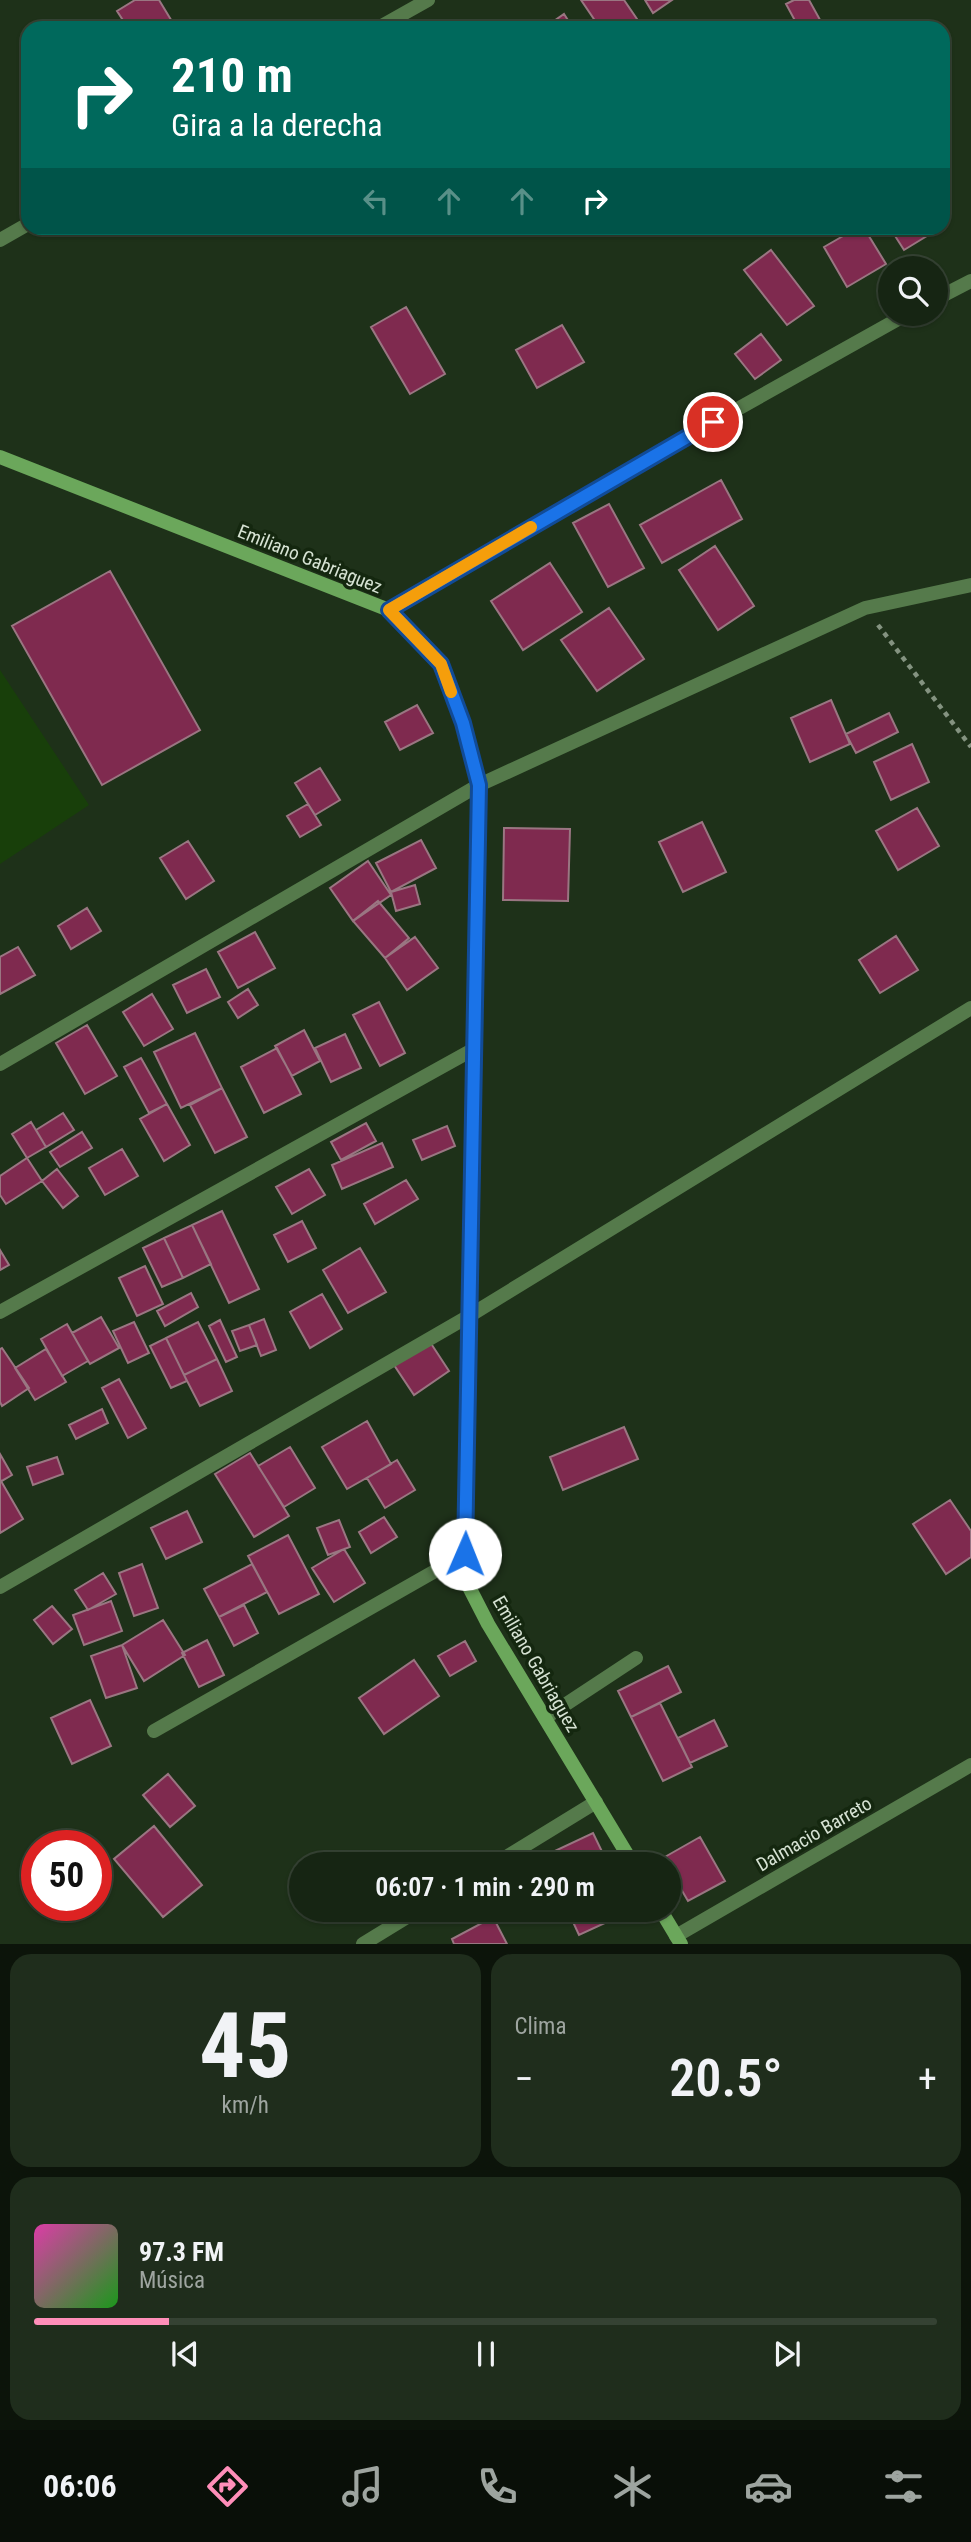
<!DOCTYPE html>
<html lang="es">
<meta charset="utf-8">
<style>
:root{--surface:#162513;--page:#1f2d1c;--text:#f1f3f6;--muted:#9ea5a0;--line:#354233;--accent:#ff8eb9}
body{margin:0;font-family:"Roboto Condensed",sans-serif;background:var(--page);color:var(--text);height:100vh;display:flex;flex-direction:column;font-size:26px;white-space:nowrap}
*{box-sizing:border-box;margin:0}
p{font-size:23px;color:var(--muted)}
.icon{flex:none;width:38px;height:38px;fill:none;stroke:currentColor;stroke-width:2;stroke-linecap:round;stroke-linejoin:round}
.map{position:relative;height:1944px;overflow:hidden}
.sheet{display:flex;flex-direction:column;gap:10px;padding:10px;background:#0c140a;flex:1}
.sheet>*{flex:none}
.top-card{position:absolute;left:21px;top:21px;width:929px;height:214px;border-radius:21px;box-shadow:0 2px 5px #0004,0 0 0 2px var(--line);background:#00695c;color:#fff;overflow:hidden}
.controls{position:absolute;left:878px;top:256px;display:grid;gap:14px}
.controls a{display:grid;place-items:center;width:70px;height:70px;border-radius:50%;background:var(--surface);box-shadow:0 2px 5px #0004,0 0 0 2px var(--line);font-size:35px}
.speed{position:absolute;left:21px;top:1830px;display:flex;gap:14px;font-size:35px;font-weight:700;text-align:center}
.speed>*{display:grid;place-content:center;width:91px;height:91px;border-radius:50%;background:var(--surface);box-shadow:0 2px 5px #0004,0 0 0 2px var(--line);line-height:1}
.speed .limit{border:10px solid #d22;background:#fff;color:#111}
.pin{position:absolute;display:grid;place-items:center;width:60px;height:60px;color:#fff;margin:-30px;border:4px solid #fff;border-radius:50%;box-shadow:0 2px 7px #0007}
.me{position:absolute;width:77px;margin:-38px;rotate:1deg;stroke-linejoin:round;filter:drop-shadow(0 0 5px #0008)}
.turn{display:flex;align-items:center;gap:24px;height:147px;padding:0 35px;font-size:32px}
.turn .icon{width:91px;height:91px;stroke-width:2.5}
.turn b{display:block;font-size:49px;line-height:60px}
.lanes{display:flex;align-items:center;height:66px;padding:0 35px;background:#0003;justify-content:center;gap:35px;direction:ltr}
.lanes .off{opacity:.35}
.big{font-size:52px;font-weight:600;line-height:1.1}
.sheet .widget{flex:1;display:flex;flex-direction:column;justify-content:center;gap:10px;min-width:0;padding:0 24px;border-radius:21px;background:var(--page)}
.sheet .dial{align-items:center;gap:0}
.dial b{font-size:91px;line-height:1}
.song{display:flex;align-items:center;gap:21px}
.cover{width:84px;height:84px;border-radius:10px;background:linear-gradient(135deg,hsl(320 70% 55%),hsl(120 70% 35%))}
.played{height:7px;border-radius:4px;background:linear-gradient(90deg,var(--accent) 15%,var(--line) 15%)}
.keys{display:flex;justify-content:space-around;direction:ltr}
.heat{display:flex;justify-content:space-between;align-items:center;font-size:38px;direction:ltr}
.sheet .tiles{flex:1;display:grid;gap:10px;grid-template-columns:1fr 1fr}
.widget:last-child{grid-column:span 2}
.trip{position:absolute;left:289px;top:1852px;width:392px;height:70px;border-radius:35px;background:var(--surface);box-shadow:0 2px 5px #0004,0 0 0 2px var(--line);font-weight:600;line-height:70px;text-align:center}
.tab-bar{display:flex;height:112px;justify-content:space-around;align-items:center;background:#090f08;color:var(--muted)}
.tab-bar .icon{width:49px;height:49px}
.tab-bar .current{color:var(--accent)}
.tab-bar b{font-size:32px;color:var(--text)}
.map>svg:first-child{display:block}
.green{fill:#183f0a}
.building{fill:#7f2a4f;stroke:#9a7682;stroke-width:2}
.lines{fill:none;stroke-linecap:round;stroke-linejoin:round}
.path{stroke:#849380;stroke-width:4.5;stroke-dasharray:5 5;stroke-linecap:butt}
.lane{stroke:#557a4b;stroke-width:14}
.street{stroke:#557a4b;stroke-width:14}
.secondary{stroke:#6ba75b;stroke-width:14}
.route-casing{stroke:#114b97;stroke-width:18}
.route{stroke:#1a73e8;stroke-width:12}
.slow{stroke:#f59e0b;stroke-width:12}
.labels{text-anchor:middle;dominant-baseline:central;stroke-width:7;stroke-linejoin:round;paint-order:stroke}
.street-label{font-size:19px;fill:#d7e3d4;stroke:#14270f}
</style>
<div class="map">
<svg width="971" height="1944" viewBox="0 0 971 1944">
<rect width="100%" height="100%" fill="#1e3119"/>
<!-- green -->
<path class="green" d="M0 670 89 805 0 864Z"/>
<!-- building -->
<path class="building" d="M135 0H159L176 28H128L117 11Z
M581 0H624L637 19 624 28H600Z
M645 0H672L653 13Z
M794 0H809L824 27 799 28 786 4Z
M564 14 573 28H544Z
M857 228H864L886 264 847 287 824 247Z
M890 228H940L904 250Z
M771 250 814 306 787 325 744 270Z
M406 307 445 374 410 394 371 327Z
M562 325 584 362 537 388 516 350Z
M761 334 781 360 755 379 735 354Z
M721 480 742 519 662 563 640 525Z
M609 504 644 568 608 587 573 523Z
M715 546 754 606 718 630 679 570Z
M550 563 582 612 523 650 491 601Z
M110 571 200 730 102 785 12 626Z
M609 608 644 659 597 691 561 640Z
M831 700 850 744 810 762 791 718Z
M417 705 433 733 400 750 385 722Z
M889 713 898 732 856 753 846 734Z
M912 744 929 782 891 800 874 762Z
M320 768 340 800 315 815 295 783Z
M308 804 321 825 300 837 287 816Z
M917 808 939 846 898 870 876 831Z
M702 822 726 872 683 892 659 842Z
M504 828 570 829 568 901 503 900Z
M421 840 436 868 391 892 376 863Z
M188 841 214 881 186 899 160 858Z
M368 861 391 895 353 921 330 888Z
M415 885 420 904 396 911 391 892Z
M378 901 409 938 385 958 353 921Z
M87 908 101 931 71 949 58 926Z
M255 932 275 968 238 988 218 952Z
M896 936 918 970 880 993 859 960Z
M415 937 438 968 407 990 385 958Z
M18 947 35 975 0 994V957Z
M206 969 220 997 187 1013 173 985Z
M248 989 258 1005 238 1018 228 1002Z
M152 994 173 1029 144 1046 123 1012Z
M379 1002 405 1053 380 1066 353 1015Z
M87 1025 117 1076 85 1094 56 1043Z
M304 1030 320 1061 292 1076 275 1046Z
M195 1033 222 1088 181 1108 154 1052Z
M345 1034 361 1068 331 1082 315 1048Z
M277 1048 301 1094 264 1113 241 1067Z
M141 1058 167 1104 149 1113 124 1067Z
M222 1088 247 1137 215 1153 190 1105Z
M167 1104 190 1145 164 1161 140 1119Z
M63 1113 74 1130 46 1147 36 1130Z
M31 1122 46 1147 27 1158 12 1134Z
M366 1123 376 1141 341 1160 331 1142Z
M447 1126 455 1146 422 1160 413 1140Z
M82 1132 92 1148 60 1167 50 1152Z
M382 1143 393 1167 342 1189 332 1165Z
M122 1149 138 1176 105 1195 89 1168Z
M27 1158 42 1181 6 1204 0 1195V1176Z
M57 1169 78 1196 63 1208 42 1181Z
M309 1169 325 1195 292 1214 276 1187Z
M406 1180 418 1199 375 1224 364 1204Z
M222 1211 259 1289 229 1303 192 1225Z
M302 1221 316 1248 288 1262 274 1235Z
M192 1225 211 1264 183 1278 164 1238Z
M164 1238 183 1278 162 1287 143 1248Z
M360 1248 386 1292 348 1313 323 1270Z
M0 1250 9 1265 0 1270Z
M145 1266 163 1304 137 1316 119 1278Z
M191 1293 198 1307 165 1326 157 1311Z
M322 1294 342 1329 310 1348 290 1312Z
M101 1317 119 1348 90 1364 72 1333Z
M264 1319 276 1350 261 1356 249 1325Z
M220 1320 237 1357 226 1362 209 1326Z
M134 1322 149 1353 128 1363 113 1331Z
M198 1322 217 1359 184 1375 166 1338Z
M67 1324 88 1361 62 1376 41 1339Z
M249 1325 257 1345 240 1351 232 1331Z
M166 1338 187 1381 171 1388 150 1346Z
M430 1342 449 1371 414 1395 394 1365Z
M2 1348 29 1388 2 1406 0 1402V1349Z
M46 1349 66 1382 35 1400 15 1368Z
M217 1359 232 1391 200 1406 184 1375Z
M119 1379 146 1428 128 1438 102 1388Z
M102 1409 108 1423 76 1439 69 1425Z
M367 1421 391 1464 347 1489 322 1447Z
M624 1427 638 1459 563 1490 550 1457Z
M290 1447 315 1488 284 1507 258 1466Z
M250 1453 289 1516 254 1537 215 1474Z
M0 1454 12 1475 0 1482Z
M57 1457 63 1474 33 1485 27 1467Z
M397 1460 415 1490 385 1508 367 1478Z
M1 1481 23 1519 0 1533V1482Z
M950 1500 971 1531V1557L946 1574 913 1524Z
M187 1511 202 1542 166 1559 151 1528Z
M384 1517 397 1537 371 1553 359 1532Z
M339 1520 350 1547 328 1555 317 1528Z
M288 1535 319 1594 279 1614 248 1556Z
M344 1549 365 1583 334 1602 312 1568Z
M142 1564 158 1608 134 1616 119 1573Z
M252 1564 267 1592 219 1617 204 1589Z
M103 1573 116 1594 88 1610 75 1590Z
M111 1601 122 1631 84 1645 73 1615Z
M244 1605 258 1633 234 1646 219 1617Z
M52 1606 72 1629 53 1644 34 1620Z
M163 1620 185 1655 144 1681 122 1645Z
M207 1640 224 1675 199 1687 182 1653Z
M465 1641 476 1661 450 1676 438 1656Z
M122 1645 137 1688 106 1698 91 1656Z
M414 1660 439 1696 384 1734 359 1698Z
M668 1666 681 1692 631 1717 618 1691Z
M90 1700 111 1746 72 1764 51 1718Z
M660 1703 692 1767 663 1781 631 1717Z
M714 1720 727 1746 690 1763 678 1738Z
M168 1774 195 1806 170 1827 143 1795Z
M154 1826 202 1885 163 1917 114 1859Z
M593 1833 608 1864H545L542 1857Z
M700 1837 725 1881 688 1901 663 1858Z
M567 1909H630L631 1911 579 1935Z
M493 1917 507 1944H454L452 1939Z"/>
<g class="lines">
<!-- path -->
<path class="path" d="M878 625 971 747"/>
<!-- lane -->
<path class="lane" d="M545 1718 636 1658"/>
<!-- street -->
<path class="street" d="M378 28 428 0
M0 240 28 224
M936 299 971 281
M389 610 625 472 909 313
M0 1064 479 785 865 608 971 585
M0 1312 474 1049
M0 1587 469 1316 971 1008
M154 1731 465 1554
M495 1864 596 1802
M676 1936 971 1765
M363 1944 420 1909"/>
<!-- secondary -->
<path class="secondary" d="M0 457 389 610 441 664 463 723 479 785 465 1554 468 1585 488 1624 633 1864
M660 1909 681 1944"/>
</g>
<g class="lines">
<defs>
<path id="route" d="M465 1554 479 785 463 723 441 664 389 610 713 422"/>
</defs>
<!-- route casing -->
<use href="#route" class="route-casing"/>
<!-- route -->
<use href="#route" class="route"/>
<!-- slow -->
<path class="slow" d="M451 692 441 664 389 610 531 527"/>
</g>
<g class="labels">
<!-- street labels -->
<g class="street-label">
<text transform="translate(310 559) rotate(22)">Emiliano Gabriaguez</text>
<text transform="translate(536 1664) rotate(60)">Emiliano Gabriaguez</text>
<text transform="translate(814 1834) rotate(-30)">Dalmacio Barreto</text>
</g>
</g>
</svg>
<div class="controls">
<a><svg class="icon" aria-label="search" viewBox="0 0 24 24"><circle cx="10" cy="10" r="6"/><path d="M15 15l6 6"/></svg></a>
</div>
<div class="speed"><div class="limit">50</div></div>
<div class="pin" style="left:713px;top:422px;background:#d93025"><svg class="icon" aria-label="arrive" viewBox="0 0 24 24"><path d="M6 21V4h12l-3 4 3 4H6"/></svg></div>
<svg class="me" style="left:465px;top:1554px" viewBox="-20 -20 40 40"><circle r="19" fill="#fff"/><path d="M0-13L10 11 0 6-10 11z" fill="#1a73e8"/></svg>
<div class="trip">06:07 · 1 min · 290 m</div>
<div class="top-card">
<div class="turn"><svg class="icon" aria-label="right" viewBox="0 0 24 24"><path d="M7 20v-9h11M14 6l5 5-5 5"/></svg><div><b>210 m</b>Gira a la derecha</div></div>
<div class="lanes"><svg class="icon off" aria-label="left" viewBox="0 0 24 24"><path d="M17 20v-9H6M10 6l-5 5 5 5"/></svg><svg class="icon off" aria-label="ahead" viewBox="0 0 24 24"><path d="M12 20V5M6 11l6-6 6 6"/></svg><svg class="icon off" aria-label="ahead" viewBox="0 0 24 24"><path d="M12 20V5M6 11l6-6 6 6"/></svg><svg class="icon" aria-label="right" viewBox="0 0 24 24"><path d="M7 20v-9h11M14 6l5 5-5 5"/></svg></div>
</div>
</div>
<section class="sheet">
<div class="tiles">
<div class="widget dial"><b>45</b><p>km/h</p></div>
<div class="widget"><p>Clima</p>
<div class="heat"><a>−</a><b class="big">20.5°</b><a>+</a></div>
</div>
<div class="widget">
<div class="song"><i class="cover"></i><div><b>97.3 FM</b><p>Música</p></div></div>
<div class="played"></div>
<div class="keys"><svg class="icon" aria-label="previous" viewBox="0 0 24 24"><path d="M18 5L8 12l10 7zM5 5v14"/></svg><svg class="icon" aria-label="pause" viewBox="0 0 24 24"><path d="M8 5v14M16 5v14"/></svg><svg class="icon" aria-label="next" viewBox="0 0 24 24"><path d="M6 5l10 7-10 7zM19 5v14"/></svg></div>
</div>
</div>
</section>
<nav class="tab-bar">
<b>06:06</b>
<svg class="icon current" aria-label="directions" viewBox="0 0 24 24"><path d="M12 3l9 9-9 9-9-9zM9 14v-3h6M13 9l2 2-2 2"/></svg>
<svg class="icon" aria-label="music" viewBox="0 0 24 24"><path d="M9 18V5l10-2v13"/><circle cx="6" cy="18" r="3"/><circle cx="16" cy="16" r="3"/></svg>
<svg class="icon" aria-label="phone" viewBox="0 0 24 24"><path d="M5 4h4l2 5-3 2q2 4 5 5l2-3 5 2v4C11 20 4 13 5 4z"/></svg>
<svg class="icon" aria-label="climate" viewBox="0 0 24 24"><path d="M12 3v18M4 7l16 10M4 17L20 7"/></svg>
<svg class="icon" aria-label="car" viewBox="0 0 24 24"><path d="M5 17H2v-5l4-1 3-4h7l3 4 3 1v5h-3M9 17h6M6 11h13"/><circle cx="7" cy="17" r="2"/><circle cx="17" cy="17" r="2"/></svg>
<svg class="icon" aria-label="filters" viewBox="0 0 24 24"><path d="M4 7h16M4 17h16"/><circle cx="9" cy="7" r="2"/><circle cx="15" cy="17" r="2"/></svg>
</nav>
